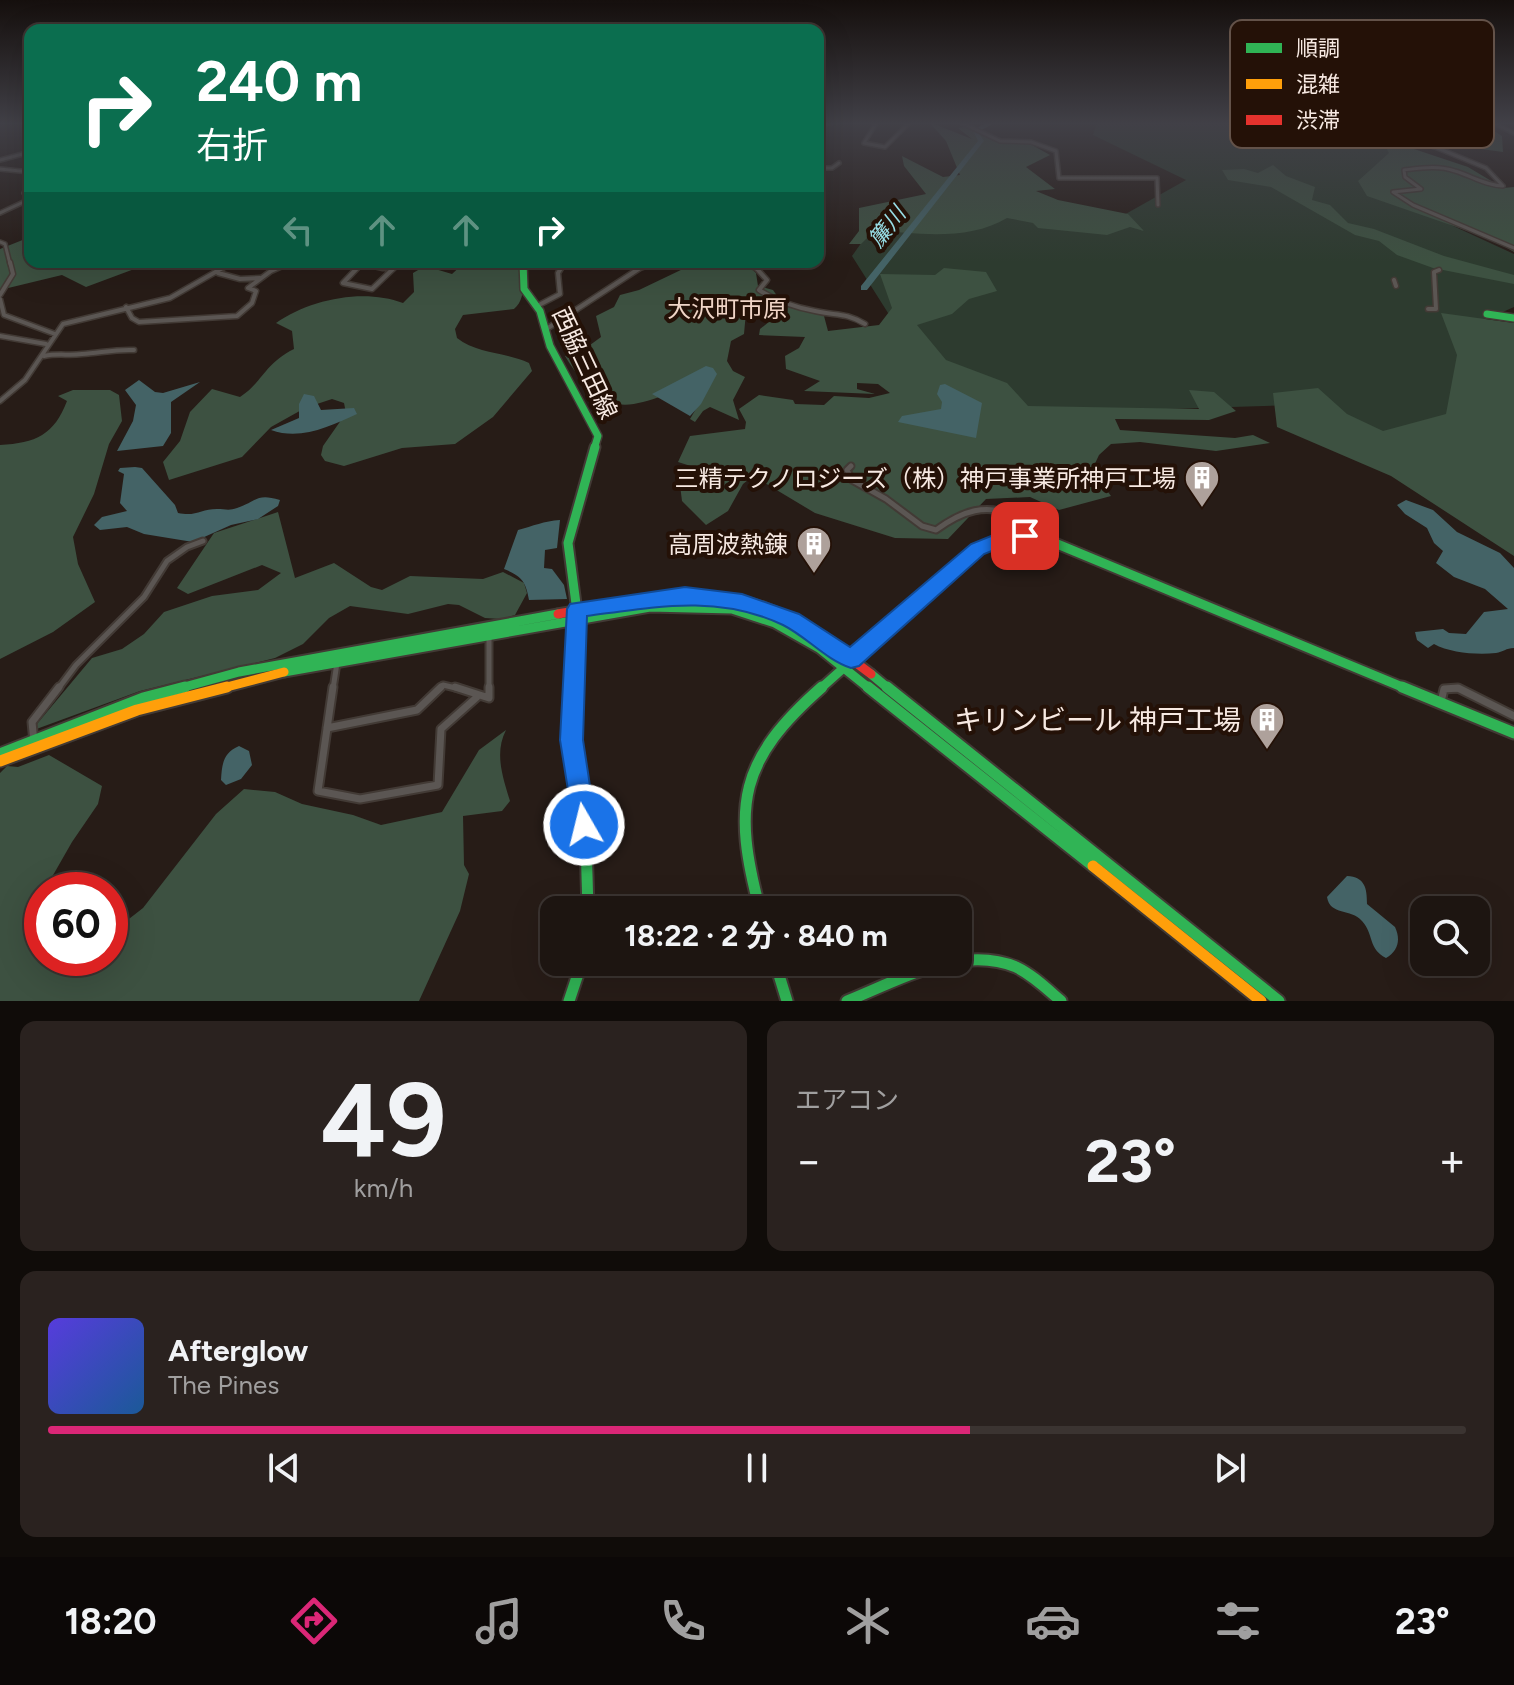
<!DOCTYPE html>
<html lang="ja">
<meta charset="utf-8">
<style>
:root{--surface:#1d1511;--page:#2a221f;--text:#f1f3f6;--muted:#a09f9f;--line:#3b3431;--accent:#db2777}
body{margin:0;font-family:Figtree,"Noto Sans JP",sans-serif;background:var(--page);color:var(--text);height:100vh;display:flex;flex-direction:column;font-size:30px;white-space:nowrap}
*{box-sizing:border-box;margin:0}
p{font-size:26px;color:var(--muted)}
.icon{flex:none;width:44px;height:44px;fill:none;stroke:currentColor;stroke-width:2;stroke-linecap:round;stroke-linejoin:round}
.map{position:relative;height:1001px;overflow:hidden}
.side{display:flex;flex-direction:column;gap:20px;padding:20px;background:#100c09;flex:1}
.side>*{flex:none}
.guide{position:absolute;left:24px;top:24px;width:800px;height:244px;border-radius:16px;box-shadow:0 8px 32px #0002,0 0 0 2px var(--line);background:#0b6e4f;color:#fff;overflow:hidden}
.controls{position:absolute;left:1410px;top:896px;display:grid;gap:16px}
.controls a{display:grid;place-items:center;width:80px;height:80px;border-radius:16px;background:var(--surface);box-shadow:0 8px 32px #0002,0 0 0 2px var(--line);font-size:40px}
.speed{position:absolute;left:24px;top:872px;display:flex;gap:16px;font-size:40px;font-weight:700;text-align:center}
.speed>*{display:grid;place-content:center;width:104px;height:104px;border-radius:50%;background:var(--surface);box-shadow:0 8px 32px #0002,0 0 0 2px var(--line);line-height:1}
.speed .limit{border:12px solid #d22;background:#fff;color:#111}
.pin{position:absolute;display:grid;place-items:center;width:68px;height:68px;color:#fff;margin:-34px;border-radius:16px;box-shadow:0 4px 12px #0006}
.me{position:absolute;width:88px;margin:-44px;rotate:352deg;stroke-linejoin:round;filter:drop-shadow(0 0 6px #0008)}
.turn{display:flex;align-items:center;gap:28px;height:168px;padding:0 40px;font-size:36px}
.turn .icon{width:104px;height:104px;stroke-width:2.5}
.turn b{display:block;font-size:56px;line-height:68px}
.lanes{display:flex;align-items:center;height:76px;padding:0 40px;background:#0003;justify-content:center;gap:40px;direction:ltr}
.lanes .off{opacity:.35}
.big{font-size:60px;font-weight:700;line-height:1.1}
.side .card{flex:1;display:flex;flex-direction:column;justify-content:center;gap:12px;min-width:0;padding:0 28px;border-radius:16px;background:var(--page)}
.side .dial{align-items:center;gap:0}
.dial b{font-size:104px;line-height:1}
.song{display:flex;align-items:center;gap:24px}
.cover{width:96px;height:96px;border-radius:12px;background:linear-gradient(135deg,hsl(250 70% 55%),hsl(210 70% 35%))}
.played{height:8px;border-radius:4px;background:linear-gradient(90deg,var(--accent) 65%,var(--line) 65%)}
.keys{display:flex;justify-content:space-around;direction:ltr}
.heat{display:flex;justify-content:space-between;align-items:center;font-size:44px;direction:ltr}
.side .tiles{flex:1;display:grid;gap:20px;grid-template-columns:1fr 1fr}
.card:last-child{grid-column:span 2}
.trip{position:absolute;left:540px;top:896px;width:432px;height:80px;border-radius:16px;background:var(--surface);box-shadow:0 8px 32px #0002,0 0 0 2px var(--line);font-weight:700;line-height:80px;text-align:center}
.tab-bar{display:flex;height:128px;justify-content:space-around;align-items:center;background:#0c0807;color:var(--muted)}
.tab-bar .icon{width:56px;height:56px}
.tab-bar .on{color:var(--accent)}
.tab-bar b{font-size:36px;color:var(--text)}
.map>svg:first-child{display:block}
.green{fill:#2d3b2f}
.forest{fill:#3d5141}
.water{fill:#446366}
.lines{fill:none;stroke-linecap:round;stroke-linejoin:round}
.river{fill:#446366;fill-rule:evenodd}
.street-far3-casing{stroke:#423a35;stroke-width:6}
.street-far2-casing{stroke:#423a35;stroke-width:7}
.street-far1-casing{stroke:#423a35;stroke-width:9}
.street-casing{stroke:#423a35;stroke-width:11}
.fast-far2-casing{stroke:#423a35;stroke-width:10}
.fast-far1-casing{stroke:#423a35;stroke-width:13}
.fast-casing{stroke:#423a35;stroke-width:15}
.slow-far1-casing{stroke:#423a35;stroke-width:13}
.slow-casing{stroke:#423a35;stroke-width:15}
.jam-casing{stroke:#423a35;stroke-width:13}
.street-far3{stroke:#5b5653;stroke-width:3}
.street-far2{stroke:#5b5653;stroke-width:4}
.street-far1{stroke:#5b5653;stroke-width:5}
.street{stroke:#5b5653;stroke-width:7}
.fast-far2{stroke:#30b455;stroke-width:7}
.fast-far1{stroke:#30b455;stroke-width:9}
.fast{stroke:#30b455;stroke-width:11}
.slow-far1{stroke:#ff9f0a;stroke-width:9}
.slow{stroke:#ff9f0a;stroke-width:11}
.jam{stroke:#e5322d;stroke-width:9}
.route{fill:#1a73e8;stroke:#114b97;stroke-width:2}
.labels{text-anchor:middle;dominant-baseline:central;stroke-width:8;stroke-linejoin:round;paint-order:stroke}
.far-water-label{font-size:22px;font-style:italic;fill:#97dde5;stroke:#241107}
.far-quarter-label{font-size:24px;fill:#f0d5c7;stroke:#241107}
.street-label{font-size:24px;fill:#f7e9e2;stroke:#241107}
.poi-label{font-size:24px;fill:#f7e9e2;stroke:#241107;text-anchor:end}
.near-poi-label{font-size:28px;fill:#f7e9e2;stroke:#241107;text-anchor:end}
.key{fill:#241107;stroke:#635249;stroke-width:2}
.key-label{font-size:22px;fill:#f7e9e2}
</style>
<div class="map">
<svg width="1514" height="1001" viewBox="0 0 1514 1001">
<rect width="100%" height="100%" fill="#271c17"/>
<!-- green -->
<path class="green" d="M1097 122H1321L1397 153 1375 190 1514 254V307L1469 327 1486 396 1408 459 1325 404 1038 413 919 362 852 256 874 225 1002 213 1106 225 1186 180 1093 135Z"/>
<!-- forest -->
<path class="forest" d="M929 122 972 139 958 128 964 127 994 141H1025L1050 155 1026 167 1055 189 1036 191 1058 200 1128 214 1144 231 1130 227 1107 235 1038 228 1033 223 1007 218C969 241 918 234 875 230L861 244H849L859 231V208L926 194 904 166 902 156 943 177 960 175 946 141Z
M1361 122H1480L1502 136 1503 152 1466 147Z
M1381 138 1468 167 1503 188 1514 187V252L1494 240 1367 196 1358 181 1389 153Z
M1273 165 1286 176 1315 187 1312 200 1330 205 1348 223 1374 229 1444 256 1514 275V284L1433 268 1397 255 1379 241 1355 235 1271 187 1228 180 1222 170 1244 169 1258 173Z
M30 237V262H177L163 267 137 268 86 287 62 275 0 290V249Z
M465 262H514L523 271C523 285 525 300 514 309L463 315 455 329 457 338C477 354 506 352 529 363L532 371 493 417 455 444 402 448 344 466 325 461 321 455 323 446 346 413 344 403 332 399 305 408 271 427 242 457 169 480 163 462 180 441 190 412 212 389 240 397C263 382 264 364 294 349L292 331 276 323C310 299 364 288 403 303L414 292 413 273 425 266 452 274Z
M686 262H745L756 273 758 286 773 290 782 303 824 316 828 331 879 325 892 308 880 274 935 275 944 268 986 272 997 291 969 299 952 314 917 325 946 360 1007 383 1028 406 1199 409 1189 390 1214 392 1236 411 1209 420 1115 419 1120 430 1235 438 1253 435 1270 443 1216 451 1140 442 1111 444 1099 455 1092 470 1111 496 1059 510 1030 497 986 499 948 539 895 538 815 513 753 476 743 484 728 511 706 525 682 501 680 485 697 468 678 462 690 436 745 429 746 422 739 409 759 395 793 400 795 404 824 405 834 396 869 398 890 393 878 384 857 383V389L875 394 804 391 820 381 786 369 785 356 799 348 805 337 759 335 760 329 775 317 753 308 746 312 744 334 731 341 727 361 733 371 745 377 733 400 739 420 710 407 703 411 695 422 690 419 713 380C641 396 614 437 565 356L586 348 601 337 596 316 614 307 620 295 639 290 685 268Z
M1441 313 1514 323V556L1391 476 1277 427 1273 393 1318 388 1347 414 1383 431 1446 414 1457 355Z
M73 390H110L119 395 122 421 109 444 94 494 73 537 78 564 95 602 53 632 0 659V445C36 443 54 435 67 401L58 396Z
M278 512 295 578 334 563 371 587 382 590 410 576 483 579 503 572 524 583 527 593 515 615 501 619 485 618 459 605 448 604 408 614 350 606 329 618 303 644 275 658 140 691 31 731 92 658 122 649 144 634 164 612 212 596 258 590 281 573 262 565 188 594 177 588 214 533Z
M506 730C494 753 503 778 510 801L502 811 463 816 464 865 469 874 460 911 419 1001H0V773L7 766 18 767 49 755 102 786 98 804 72 842 32 912 36 929 42 927V958H110V928L116 929 143 908 216 814 244 789 275 792 302 804 353 815 381 825 442 812 479 750Z"/>
<!-- water -->
<path class="water" d="M706 366 713 368 717 374 701 404 690 416 652 394Z
M139 380 155 392 163 393 200 382 171 402V433L163 446 117 451 133 421 136 405 125 390Z
M945 384 982 403 976 438 898 422 902 416 941 409 942 402 937 394 940 385Z
M304 394 314 396 321 410 354 408 357 414C330 426 301 441 271 430L299 418V404Z
M135 467 142 468 175 505 178 513C196 517 201 509 217 509 225 509 229 511 237 508 258 501 256 493 280 500L278 506 258 519 231 525 193 542 144 534 127 527 100 530 94 525 102 517 127 511 120 503 124 474 118 471 120 468Z
M1406 500 1433 510 1457 532 1500 553 1514 568V648C1506 648 1503 652 1496 653 1477 655 1450 653 1434 644L1428 648 1417 640 1415 632 1443 629 1449 633 1466 634 1484 612 1508 609 1485 589 1454 577 1436 563 1443 551 1434 543 1427 528 1405 514 1397 505Z
M560 520 557 548 545 550 544 568 552 569 564 585 567 599 529 600C526 582 522 576 504 569L518 530C533 526 544 521 560 520Z
M239 746 249 751 252 765 241 779 226 785 221 780C222 764 223 753 239 746Z
M1347 876C1365 877 1367 888 1367 904L1395 927C1401 940 1398 951 1386 958 1368 949 1374 934 1362 921 1351 908 1330 916 1327 897Z"/>
<g class="lines">
<!-- river -->
<path class="river" d="M988 122H996L978 132 984 141 983 142 867 290H861V286L978 141 973 130Z"/>
<defs>
<path id="street-far3" d="M877 122 864 143 885 147 910 122
M960 122 1000 141 1031 142 1056 151 1059 178H1157L1158 205
M1342 122 1435 147 1486 168 1503 186C1484 185 1472 176 1455 171 1438 165 1421 168 1404 170L1405 177 1421 189 1393 192 1413 205 1514 248
M1492 122 1514 133
M818 124 835 122
M0 160 30 152
M818 168H832L839 163
M0 169 30 172
M30 181 24 193 30 196
M0 213 30 199
M0 242 5 244 10 264
M354 262 365 264
M744 262 748 264
M230 264 234 262
M286 264 292 262
M398 264 407 262
M652 264 659 262"/>
<path id="street-far2" d="M356 262 383 268 406 262
M745 262 757 269 767 280 759 290C776 301 794 307 815 311 836 316 845 312 865 324
M362 263 343 283 372 289 395 267
M218 273 240 279 260 278
M1394 280 1396 286
M0 295 13 274 10 262
M0 299 4 315 55 334
M537 306 560 294 558 273 565 262
M126 307 132 318 139 322 237 316 252 303 256 291 248 288 271 271 291 262
M1428 309H1436L1434 272 1439 270
M545 330 640 268 658 262
M0 336 46 344
M44 356C59 353 69 356 82 354 100 353 115 349 134 350
M0 401 25 380 63 324 170 298 233 262"/>
<path id="street-far1" d="M851 466 847 470 852 480 886 499 922 526 936 530C962 511 986 502 1018 517L1025 536
M489 635V689
M58 689 76 665 144 597 167 561 187 547 203 541
M333 689 337 663
M439 689 443 685 460 689
M1447 689H1460"/>
<path id="street" d="M333 687 318 791 360 799 438 785 441 729 477 697
M455 687 489 698V687
M1441 702 1444 689 1458 688 1514 716
M327 728 417 710 441 687
M34 742 32 722 59 687"/>
<path id="fast-far2" d="M523 262 524 289 540 311 550 346 598 436 594 449
M1487 314 1514 318"/>
<path id="fast-far1" d="M284 672 650 607 732 609 775 623 819 648 870 689
M871 674 889 689
M177 689 239 672 558 614
M572 689 578 619 568 543 595 447
M820 689 977 549C1001 538 1024 537 1050 541L1407 689"/>
<path id="fast" d="M572 687V740L586 841 588 910
M868 687 1093 866
M887 687 1279 1001
M1402 687 1514 733
M0 754 143 698 185 687
M760 910C732 805 739 760 822 687
M775 962 787 1001
M569 1001 582 962
M847 1001C897 981 961 944 1016 967 1033 975 1047 989 1061 1001"/>
<path id="slow-far1" d="M219 689 284 672"/>
<path id="slow" d="M0 761 137 710 227 687
M1093 866 1261 1001"/>
<path id="jam" d="M558 614C625 602 700 584 766 608 805 622 839 650 871 674"/>
</defs>
<!-- street-far3 casing -->
<use href="#street-far3" class="street-far3-casing"/>
<!-- street-far2 casing -->
<use href="#street-far2" class="street-far2-casing"/>
<!-- street-far1 casing -->
<use href="#street-far1" class="street-far1-casing"/>
<!-- street casing -->
<use href="#street" class="street-casing"/>
<!-- fast-far2 casing -->
<use href="#fast-far2" class="fast-far2-casing"/>
<!-- fast-far1 casing -->
<use href="#fast-far1" class="fast-far1-casing"/>
<!-- fast casing -->
<use href="#fast" class="fast-casing"/>
<!-- slow-far1 casing -->
<use href="#slow-far1" class="slow-far1-casing"/>
<!-- slow casing -->
<use href="#slow" class="slow-casing"/>
<!-- jam casing -->
<use href="#jam" class="jam-casing"/>
<!-- street-far3 -->
<use href="#street-far3" class="street-far3"/>
<!-- street-far2 -->
<use href="#street-far2" class="street-far2"/>
<!-- street-far1 -->
<use href="#street-far1" class="street-far1"/>
<!-- street -->
<use href="#street" class="street"/>
<!-- fast-far2 -->
<use href="#fast-far2" class="fast-far2"/>
<!-- fast-far1 -->
<use href="#fast-far1" class="fast-far1"/>
<!-- fast -->
<use href="#fast" class="fast"/>
<!-- slow-far1 -->
<use href="#slow-far1" class="slow-far1"/>
<!-- slow -->
<use href="#slow" class="slow"/>
<!-- jam -->
<use href="#jam" class="jam"/>
</g>
<!-- sky -->
<linearGradient id="sky" x2="0" y2="1"><stop stop-color="#150f0d"/><stop offset="0.47" stop-color="#414047"/><stop offset="1" stop-color="#414047" stop-opacity="0"/></linearGradient>
<rect width="1514" height="262" fill="url(#sky)"/>
<!-- route -->
<path class="route" d="M1025 529 1034 536 1032 541 1004 546 984 554 859 666 851 668C826 660 807 637 783 625 718 594 655 607 587 616L583 740 596 825 593 834 584 837 575 834 560 740 567 609 570 604 685 587 742 594 799 614 850 647 971 544 1001 532Z"/>
<!-- icons -->
<defs>
<symbol id="building-pin" viewBox="-11 -11 22 30"><path d="M0 17L-7.5 6A9.5 9.5 0 1 1 7.5 6Z" fill="#aea19b" stroke="#241107"/><path d="M-4-6H4V6H1V3H-1V6H-4ZM-2.5-4.3h1.7v1.8h-1.7ZM.8-4.3h1.7v1.8H.8ZM-2.5-1h1.7V.8h-1.7ZM.8-1h1.7V.8H.8Z" fill="#fff"/></symbol>
</defs>
<g fill-rule="evenodd">
<use href="#building-pin" x="1182" y="458" width="40" height="54"/>
<use href="#building-pin" x="794" y="524" width="40" height="54"/>
<use href="#building-pin" x="1247" y="700" width="40" height="54"/>
</g>
<g class="labels">
<!-- far-water labels -->
<g class="far-water-label">
<text transform="translate(887 227) rotate(-52)">簾川</text>
</g>
<!-- far-quarter labels -->
<g class="far-quarter-label">
<text x="727" y="308">大沢町市原</text>
</g>
<!-- street labels -->
<g class="street-label">
<text transform="translate(585 363) rotate(65)">西脇三田線</text>
</g>
<!-- poi labels -->
<g class="poi-label">
<text x="1176" y="478">三精テクノロジーズ（株）神戸事業所神戸工場</text>
<text x="788" y="544">高周波熱錬</text>
</g>
<!-- near-poi labels -->
<g class="near-poi-label">
<text x="1241" y="720">キリンビール 神戸工場</text>
</g>
</g>
<!-- legend -->
<rect x="1230" y="20" width="264" height="128" rx="12" class="key"/>
<rect x="1246" y="43" width="36" height="10" fill="#30b455"/>
<rect x="1246" y="79" width="36" height="10" fill="#ff9f0a"/>
<rect x="1246" y="115" width="36" height="10" fill="#e5322d"/>
<g class="key-label">
<text x="1296" y="56">順調</text>
<text x="1296" y="92">混雑</text>
<text x="1296" y="128">渋滞</text>
</g>
</svg>
<div class="controls">
<a><svg class="icon" aria-label="search" viewBox="0 0 24 24"><circle cx="10" cy="10" r="6"/><path d="M15 15l6 6"/></svg></a>
</div>
<div class="speed"><div class="limit">60</div></div>
<div class="pin" style="left:1025px;top:536px;background:#d93025"><svg class="icon" aria-label="arrive" viewBox="0 0 24 24"><path d="M6 21V4h12l-3 4 3 4H6"/></svg></div>
<svg class="me" style="left:584px;top:825px" viewBox="-20 -20 40 40"><circle r="17" fill="#1a73e8" stroke="#fff" stroke-width="3"/><path d="M0-11L8 9 0 5-8 9z" fill="#fff"/></svg>
<div class="trip">18:22 · 2 分 · 840 m</div>
<div class="guide">
<div class="turn"><svg class="icon" aria-label="right" viewBox="0 0 24 24"><path d="M7 20v-9h11M14 6l5 5-5 5"/></svg><div><b>240 m</b>右折</div></div>
<div class="lanes"><svg class="icon off" aria-label="left" viewBox="0 0 24 24"><path d="M17 20v-9H6M10 6l-5 5 5 5"/></svg><svg class="icon off" aria-label="ahead" viewBox="0 0 24 24"><path d="M12 20V5M6 11l6-6 6 6"/></svg><svg class="icon off" aria-label="ahead" viewBox="0 0 24 24"><path d="M12 20V5M6 11l6-6 6 6"/></svg><svg class="icon" aria-label="right" viewBox="0 0 24 24"><path d="M7 20v-9h11M14 6l5 5-5 5"/></svg></div>
</div>
</div>
<section class="side">
<div class="tiles">
<div class="card dial"><b>49</b><p>km/h</p></div>
<div class="card"><p>エアコン</p>
<div class="heat"><a>−</a><b class="big">23°</b><a>+</a></div>
</div>
<div class="card">
<div class="song"><i class="cover"></i><div><b>Afterglow</b><p>The Pines</p></div></div>
<div class="played"></div>
<div class="keys"><svg class="icon" aria-label="previous" viewBox="0 0 24 24"><path d="M18 5L8 12l10 7zM5 5v14"/></svg><svg class="icon" aria-label="pause" viewBox="0 0 24 24"><path d="M8 5v14M16 5v14"/></svg><svg class="icon" aria-label="next" viewBox="0 0 24 24"><path d="M6 5l10 7-10 7zM19 5v14"/></svg></div>
</div>
</div>
</section>
<nav class="tab-bar">
<b>18:20</b>
<svg class="icon on" aria-label="directions" viewBox="0 0 24 24"><path d="M12 3l9 9-9 9-9-9zM9 14v-3h6M13 9l2 2-2 2"/></svg>
<svg class="icon" aria-label="music" viewBox="0 0 24 24"><path d="M9 18V5l10-2v13"/><circle cx="6" cy="18" r="3"/><circle cx="16" cy="16" r="3"/></svg>
<svg class="icon" aria-label="phone" viewBox="0 0 24 24"><path d="M5 4h4l2 5-3 2q2 4 5 5l2-3 5 2v4C11 20 4 13 5 4z"/></svg>
<svg class="icon" aria-label="climate" viewBox="0 0 24 24"><path d="M12 3v18M4 7l16 10M4 17L20 7"/></svg>
<svg class="icon" aria-label="car" viewBox="0 0 24 24"><path d="M5 17H2v-5l4-1 3-4h7l3 4 3 1v5h-3M9 17h6M6 11h13"/><circle cx="7" cy="17" r="2"/><circle cx="17" cy="17" r="2"/></svg>
<svg class="icon" aria-label="filters" viewBox="0 0 24 24"><path d="M4 7h16M4 17h16"/><circle cx="9" cy="7" r="2"/><circle cx="15" cy="17" r="2"/></svg>
<b>23°</b>
</nav>
